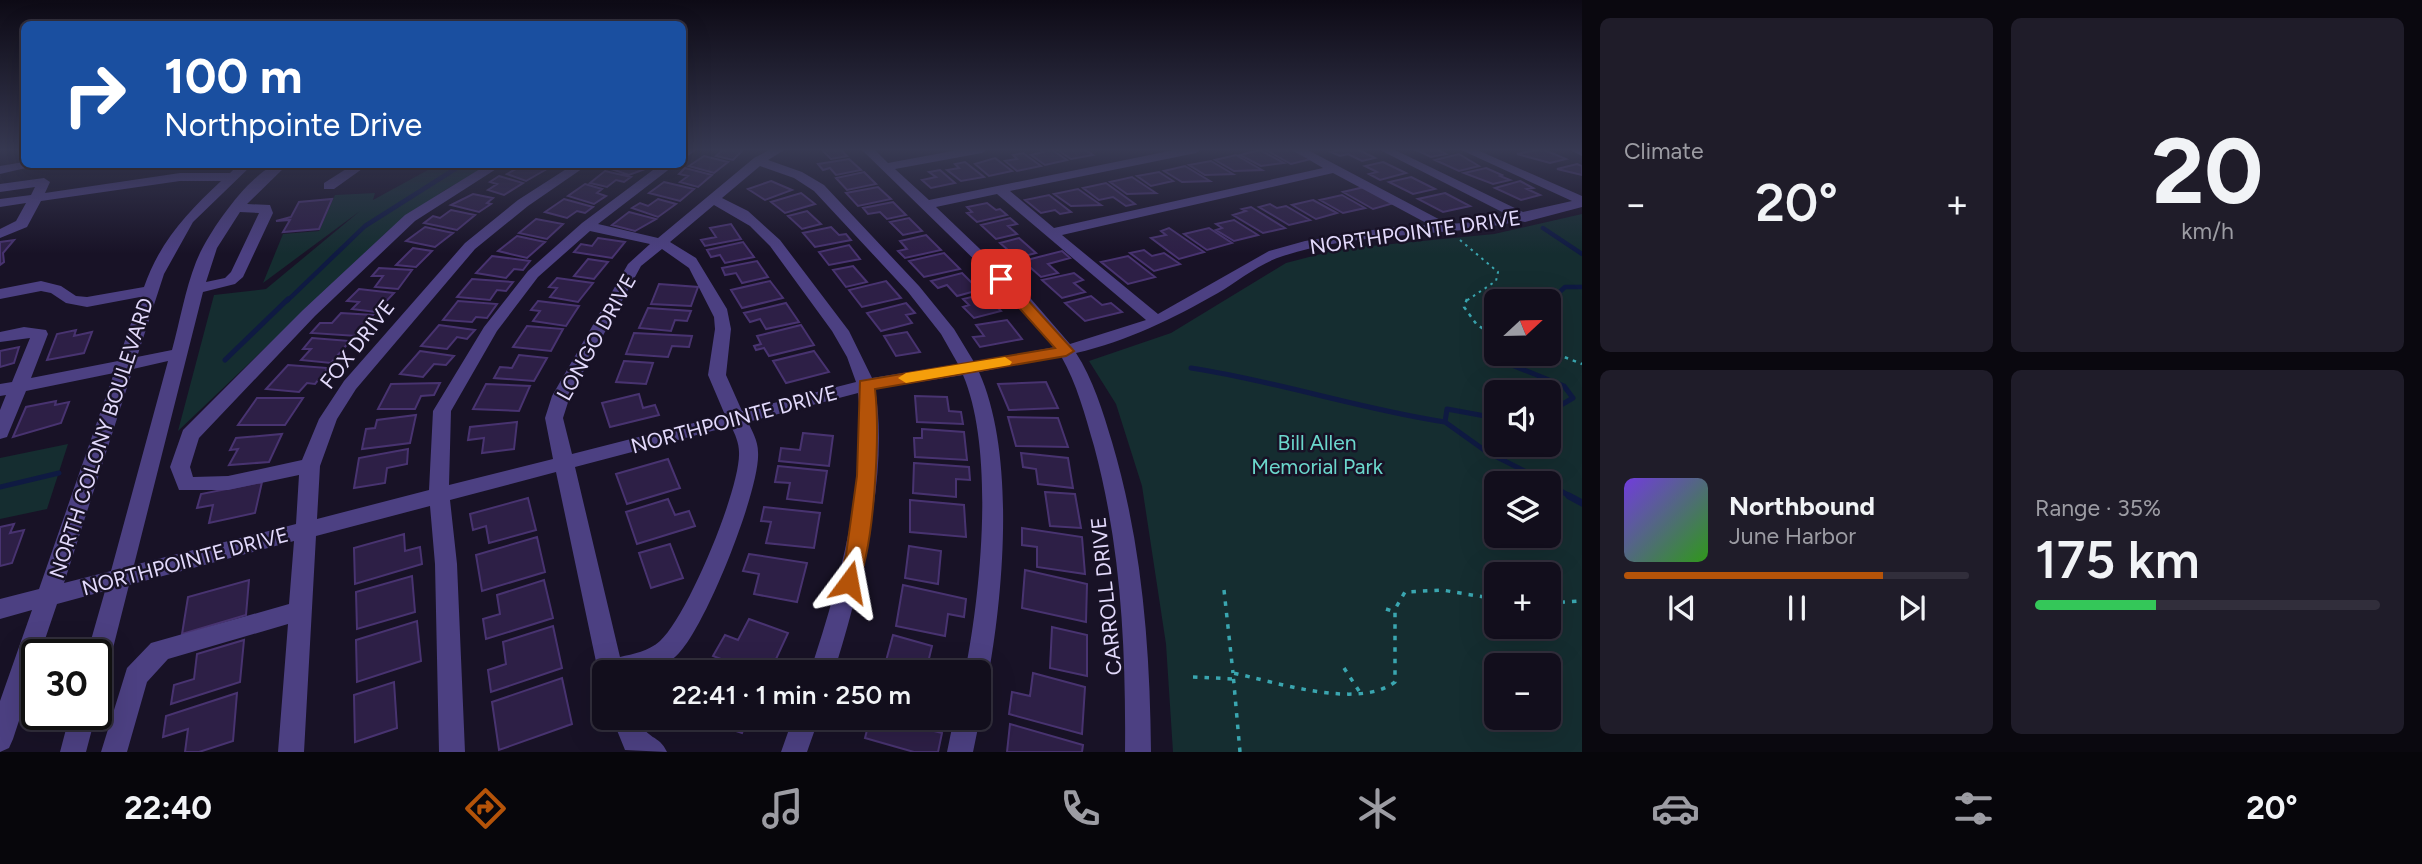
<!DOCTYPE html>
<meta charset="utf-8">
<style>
:root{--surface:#120e1c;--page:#1f1c29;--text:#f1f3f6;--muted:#9c9ca3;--line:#312e3b;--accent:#b45309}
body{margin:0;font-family:Figtree,sans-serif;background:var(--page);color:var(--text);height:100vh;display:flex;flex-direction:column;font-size:26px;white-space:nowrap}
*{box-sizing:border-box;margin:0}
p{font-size:23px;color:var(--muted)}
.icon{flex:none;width:38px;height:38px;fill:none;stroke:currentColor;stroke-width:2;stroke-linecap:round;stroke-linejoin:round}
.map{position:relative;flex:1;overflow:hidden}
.details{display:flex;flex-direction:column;gap:18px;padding:18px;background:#0a080f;width:840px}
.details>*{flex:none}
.banner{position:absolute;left:21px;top:21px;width:665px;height:147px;border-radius:10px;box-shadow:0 7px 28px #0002,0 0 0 2px var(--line);background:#1a4fa0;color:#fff;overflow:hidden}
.needle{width:46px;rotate:68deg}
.controls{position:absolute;left:1484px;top:289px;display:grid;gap:14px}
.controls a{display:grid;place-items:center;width:77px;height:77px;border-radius:10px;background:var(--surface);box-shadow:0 7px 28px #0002,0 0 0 2px var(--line);font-size:35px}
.speed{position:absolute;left:21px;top:639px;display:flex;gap:14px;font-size:35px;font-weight:700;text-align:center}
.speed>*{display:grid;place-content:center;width:91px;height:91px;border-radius:50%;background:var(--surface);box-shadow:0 7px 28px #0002,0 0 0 2px var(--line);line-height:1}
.speed .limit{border:4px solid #111;border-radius:10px;background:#fff;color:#111}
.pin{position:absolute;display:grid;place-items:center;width:60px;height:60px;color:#fff;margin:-30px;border-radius:14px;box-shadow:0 4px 10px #0006}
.me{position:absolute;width:77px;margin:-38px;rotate:13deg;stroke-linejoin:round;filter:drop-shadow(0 0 5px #0008)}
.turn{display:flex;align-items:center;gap:24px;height:147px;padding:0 28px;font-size:32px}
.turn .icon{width:91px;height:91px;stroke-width:2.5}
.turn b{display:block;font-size:49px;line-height:60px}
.big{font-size:52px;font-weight:600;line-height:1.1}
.details .widget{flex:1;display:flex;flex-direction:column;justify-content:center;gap:10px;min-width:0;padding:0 24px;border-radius:10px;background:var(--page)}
.details .dial{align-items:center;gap:0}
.dial b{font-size:91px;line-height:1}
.song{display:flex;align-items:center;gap:21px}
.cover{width:84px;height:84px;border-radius:10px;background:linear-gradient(135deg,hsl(260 70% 55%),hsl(110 70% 35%))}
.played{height:7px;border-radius:4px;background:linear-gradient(90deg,var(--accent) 75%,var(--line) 75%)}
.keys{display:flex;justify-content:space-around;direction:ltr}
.heat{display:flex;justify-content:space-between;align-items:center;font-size:38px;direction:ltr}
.charge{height:10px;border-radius:5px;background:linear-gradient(90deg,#34c759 35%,var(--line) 0)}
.details .tiles{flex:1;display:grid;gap:18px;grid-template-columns:repeat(2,1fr)}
.trip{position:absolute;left:592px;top:660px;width:399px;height:70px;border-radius:10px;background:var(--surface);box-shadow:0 7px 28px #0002,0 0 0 2px var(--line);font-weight:600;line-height:70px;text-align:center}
.tab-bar{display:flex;height:112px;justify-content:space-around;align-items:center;background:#07060b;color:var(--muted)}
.tab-bar .icon{width:49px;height:49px}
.tab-bar .selected{color:var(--accent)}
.tab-bar b{font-size:32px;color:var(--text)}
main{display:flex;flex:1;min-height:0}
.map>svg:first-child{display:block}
.green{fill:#152d30;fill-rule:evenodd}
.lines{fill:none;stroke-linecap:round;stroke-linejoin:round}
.stream-far2{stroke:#0f1a42;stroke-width:4.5}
.stream-far1{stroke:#0f1a42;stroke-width:5}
.stream{stroke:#0f1a42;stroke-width:7}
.building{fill:#2d1f46;stroke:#483370;stroke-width:2}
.path-far2{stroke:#3aa6b0;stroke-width:2;stroke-dasharray:2.5 4.5;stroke-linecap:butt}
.path-far1{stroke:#3aa6b0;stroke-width:2.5;stroke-dasharray:3.5 5;stroke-linecap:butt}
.path{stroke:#3aa6b0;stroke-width:3.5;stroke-dasharray:4.5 7;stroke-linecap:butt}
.minor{fill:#4c4082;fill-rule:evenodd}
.route{fill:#b45309;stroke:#753606;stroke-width:2}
.slow{fill:#f59e0b}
.labels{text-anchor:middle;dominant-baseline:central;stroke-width:5;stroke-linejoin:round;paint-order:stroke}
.street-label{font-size:21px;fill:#e3dafc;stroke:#181226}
.park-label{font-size:21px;fill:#6bd7cc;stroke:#181226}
</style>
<main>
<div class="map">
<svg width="1582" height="752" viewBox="0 0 1582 752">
<rect width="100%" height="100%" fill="#181226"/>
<!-- green -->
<path class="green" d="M437 165H490L445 190 389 230 178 431 214 295 266 289 360 211 263 283 283 234 319 231 335 195 375 193 373 200Z
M1582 214V752H1173L1166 644 1142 486 1116 404 1089 361 1171 333 1286 263 1340 249 1494 234ZM1496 301H1549V354H1496ZM1549 392V444H1496V392ZM1496 483H1549V536H1496ZM1496 574H1549V626H1496ZM1496 665H1549V718H1496Z
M68 444 47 509 0 519V458Z"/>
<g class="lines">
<!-- stream-far2 -->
<path class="stream-far2" d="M1543 228 1582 254
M287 301 365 226 463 164
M1550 301 1565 287H1582"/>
<!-- stream-far1 -->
<path class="stream-far1" d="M1549 302 1552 299
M1496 346 1489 352 1492 357 1564 386 1573 398 1549 412
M225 360 288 299
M1191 368C1277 381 1359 409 1445 422
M1496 418 1447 409 1445 422 1487 452 1548 483
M1549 484 1573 498
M0 487 59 473"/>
<!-- stream -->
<path class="stream" d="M1569 496 1582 503"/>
</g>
<!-- building -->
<path class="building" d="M724 149H744L733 160 716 156Z
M821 149H840L847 156 831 159Z
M1038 149H1051L1067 160 1045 165 1031 155 1043 152Z
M1056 149H1084L1093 155 1071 159Z
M1264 149H1291L1311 159 1291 164Z
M1343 149H1357L1375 158 1362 161 1348 154 1340 156 1331 152Z
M1414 149H1436L1446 154 1431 157Z
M1542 149 1566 159 1550 163 1517 154Z
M1260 150 1284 163 1261 166 1240 155Z
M1023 153 1041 166 1017 171 1005 161 1017 159 1013 155Z
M1459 154 1479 166 1459 171 1435 160Z
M1236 155 1262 170 1234 171 1215 160Z
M704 156 728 162 714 173 689 166Z
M995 158 1012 171 989 176 975 164Z
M849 159 861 170 836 175 830 168 823 170 818 164Z
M1211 161 1233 174 1205 175 1189 165Z
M965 162 984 177 961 181 947 170 959 168 955 164Z
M1383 162 1406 173 1380 180 1369 174 1377 172 1365 166Z
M525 164H527L545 170 526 181 507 174Z
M615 164H649L653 166 629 175 608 168Z
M1577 164 1582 166V175L1557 169Z
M1185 166 1210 181 1182 182 1164 171Z
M685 168 712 175 698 187 680 182 688 176 679 174Z
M1486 168 1502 175 1500 176 1510 180 1493 184 1464 173Z
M940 170 955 183 931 188 922 180 936 177 929 172Z
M605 171 631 177 624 182 616 180 607 187 590 183Z
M864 172 876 184 847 190 836 178Z
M1159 172 1173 181 1151 186 1137 176Z
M499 176 523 183 504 195 488 190 497 184 490 182Z
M1132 177 1156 193 1127 194 1110 182Z
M1411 177 1435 189 1413 194 1389 182Z
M771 181 792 190 765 200 748 189Z
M1520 181 1533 188 1527 189 1540 195 1521 200 1495 188Z
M664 182 694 189 680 201 649 193Z
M1106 183 1135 204 1126 206 1113 197 1099 200 1083 188Z
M585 184 602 189 597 193 606 196 594 204 568 196Z
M878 187 891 199 858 206 846 193Z
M1364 187 1394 203 1373 209 1343 192Z
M1078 189 1101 205 1071 206 1054 194Z
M801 193 815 204 785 213 771 202Z
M1445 193 1470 206 1443 212 1418 199Z
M473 194 493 198 487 203 491 204 479 212 451 205Z
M1049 195 1071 212 1060 214 1055 210 1041 213 1025 200Z
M1342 195 1365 208 1343 213 1320 200Z
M332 199 319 229 283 232 290 220 276 221 291 217 299 202Z
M564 199 593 207 585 213 577 211 567 218 545 212Z
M658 199 676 204 658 217 632 208 640 203 648 206Z
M1313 200 1337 213 1316 219 1292 205Z
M893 202 906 215 887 219 880 212 868 214 863 208Z
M987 203 996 210 1000 209 1007 215 977 222 967 213 972 212 967 207Z
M1270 204 1277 208 1286 206 1310 220 1289 225 1259 207Z
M1251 207 1285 228 1263 233 1233 215 1246 211 1242 209Z
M451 210 475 215 457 230 424 223 433 216 440 218Z
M807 211 821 224 802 229 788 216Z
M629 212 656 219 635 231 612 225Z
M909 218 922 231 903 235 890 222Z
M1010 218 1017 224 1008 226 1017 234 996 239 981 225Z
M536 219 563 224 547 239 519 233Z
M1234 220 1258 235 1234 241 1216 230 1222 228 1216 224Z
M731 224 741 239 705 246 701 240 716 237 710 228Z
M425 227 453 233 435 247 406 241Z
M831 227 839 235 846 234 851 240 815 247 803 233Z
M1169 228 1204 252 1179 259 1151 238 1166 235 1161 231Z
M1209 228 1232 243 1207 250 1184 234Z
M926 235 941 250 905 258 898 251 907 249 900 241Z
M517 236 545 242 527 258 498 251Z
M598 238 625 242 612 258 574 252 581 244 592 246Z
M1019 238 1036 253 1017 258 1000 243Z
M14 240 3 253 4 262 0 265V242Z
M743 242 754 257 725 263 720 255 711 257 707 250Z
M849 245 860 259 829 265 819 252Z
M413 248 432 251 416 267 396 265Z
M1144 250 1152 256 1164 253 1180 264 1154 271 1130 253Z
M1062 251 1070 258 1048 264 1058 273 1041 277 1023 261Z
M944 253 960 269 924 277 909 261Z
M492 256 530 261 523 270 514 269 506 278 476 273Z
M1128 256 1155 277 1128 284 1101 262Z
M588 259 608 262 594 279 574 276Z
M757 261 768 277 742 283 736 273 725 275 722 268Z
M853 266 867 282 846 287 833 270Z
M379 268 412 270 398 289 375 287 383 276H372Z
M962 273 979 290 957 296 947 285 938 288 931 281Z
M1074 273 1083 280 1074 283 1085 292 1062 298 1042 280Z
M557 278 593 283 578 302 550 297 557 288 549 287Z
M472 279 513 282 506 291 497 290 490 300 457 297Z
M770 281 783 298 742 308 731 290Z
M886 281 901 298 862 307 849 290Z
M659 284 698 287 691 306 651 304Z
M359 289 394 293 376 312 352 309 359 302 347 301Z
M984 294 1001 311 974 318 963 307 969 305 963 299Z
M1091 296 1102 305 1111 303 1122 312 1085 321 1065 303Z
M458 301 497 304 487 318 476 317 472 322 443 320Z
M538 301 579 306 566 326 533 321 540 311 531 310Z
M786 303 799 322 766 329 760 319 750 322 744 313Z
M906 303 915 313 906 315 912 323 881 331 867 313Z
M648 308 691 311 687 321 675 320 671 331 639 328Z
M341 313 373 315 357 336 311 333 320 323H332Z
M1007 320 1022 339 980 347 973 337 984 336 976 325Z
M439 325 475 330 467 339 457 337 447 349 421 346Z
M801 325 814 345 769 356 764 348 756 350 754 346 761 344 757 336Z
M527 326 563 329 551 351 513 347Z
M76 330 74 336 92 332 84 353 47 360 57 334Z
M907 332 920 352 896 356 884 336Z
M634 333 692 336 689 347 672 346 668 357 626 354Z
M312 338 350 341 331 363 301 360 311 349H303Z
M19 347 14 363 0 367V351Z
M420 351 454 356 446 365 434 364 423 377 400 374Z
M814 351 829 372 786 383 773 361Z
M519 355 547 358 534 381 494 378 500 367 512 368Z
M624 361 653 363 646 384 616 382Z
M288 365 328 368 315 384 307 383 299 392 266 389Z
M1046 382 1058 408 1009 410 998 384Z
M440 383 434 395 421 396 415 409H378L391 384Z
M486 384 530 386 519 411 473 409Z
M639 394 643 408 655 405 659 415 610 427 602 403Z
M915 396 947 397 949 411 961 412 963 424 917 422Z
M257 398H303L285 425H238Z
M56 401 55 405 69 402 61 423 13 437 26 407Z
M416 415 410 443 362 449 366 429 375 428 377 420Z
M1008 417 1058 418 1068 447 1016 446Z
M517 422 514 449 482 453 484 438 468 440 470 427Z
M922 429 964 432 967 460 915 457 914 438H922Z
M803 433 833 436 829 466 779 461 781 448 800 450Z
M282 434 269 462 229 465 238 449 230 450 236 438Z
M408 449 407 464 387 468 385 483 354 488 359 458Z
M1021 453 1068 458 1073 488 1038 484 1036 469 1023 467Z
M668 459 680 488 627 504 616 474Z
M914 463 969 467 970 480 956 479V497L913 493Z
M778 466 827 471 822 503 787 499 790 483 775 482Z
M262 482 255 513 209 523 213 505 197 508 201 494Z
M1045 492 1075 494 1081 528 1050 526Z
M528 498 536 530 489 543 486 526 473 530 470 514Z
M668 499 675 515 689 511 695 526 637 544 626 512Z
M910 500 964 505 966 537 910 532Z
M764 507 820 513 814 548 766 543 771 522 761 521Z
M14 524 10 533 24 530 12 563 0 566V527Z
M1022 528 1082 537 1085 574 1037 567V547L1022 545Z
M404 534 405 551 420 547 422 564 355 584 354 548Z
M537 537 545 572 482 591 476 555Z
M670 544 683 578 651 588 639 553Z
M909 546 941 551 938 584 905 578Z
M749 554 807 563 797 602 754 594 759 574 743 571Z
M1025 570 1087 584 1086 622 1022 608Z
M412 576 415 612 357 629 356 592Z
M249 580 246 615 182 634 188 597Z
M544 580 553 618 486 639 483 619 500 614 497 595Z
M903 585 966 599 964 617 948 614 945 636 896 626Z
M749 619 788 633 770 672H755L713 656 725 635 738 640Z
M417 621 421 661 357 682 356 640Z
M553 626 562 668 491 692 488 670 506 664 503 642Z
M1052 627 1087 635V676L1050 668Z
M893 635 932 646 926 671 930 672H883Z
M244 640 240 682 171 704 174 685 194 679 197 654Z
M1033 673 1085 687 1082 734 1009 714 1012 692 1030 696Z
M562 678 572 724 499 750 492 702Z
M394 682 397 728 355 742 354 695Z
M237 693 233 741 199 752H185L188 729 163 737 166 716Z
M697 718H748L742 733Z
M870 718H924L922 728 942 733 938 752H914L865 738Z
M1010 724 1083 745 1082 752H1007Z"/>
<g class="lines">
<!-- path-far2 -->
<path class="path-far2" d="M1460 240 1498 272 1496 281 1466 301"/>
<!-- path-far1 -->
<path class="path-far1" d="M1467 299 1464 307 1477 325 1496 336
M1549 351 1582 364"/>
<!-- path -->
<path class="path" d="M1224 590 1233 673
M1549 603 1582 601
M1386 609 1395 612
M1344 668 1361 694
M1193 677 1234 679
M1240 752 1233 673C1276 682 1358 710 1395 682V609L1405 592 1442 590 1496 599"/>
<!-- minor -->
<path class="minor" d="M698 149 682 160 684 149Z
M771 149H786L768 160 802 172 824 185 919 286 954 329 974 362 1055 347 989 274 861 149H874L888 163 963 149H988L982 153 895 169 929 200 1179 149H1202L1196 153 1010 191 1054 228 1323 168 1291 149H1306L1448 224 1477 222 1508 215 1378 149H1393L1523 212 1572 201 1459 149H1475L1582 196V207L1525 222 1520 221C1442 238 1359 231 1283 256 1260 263 1238 281 1218 293 1172 319 1128 341 1076 353 1093 379 1103 412 1112 442 1142 543 1150 646 1151 752H1125C1126 648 1121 546 1094 446 1085 415 1077 384 1061 356L979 372C1015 452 1004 587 989 672L986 680 978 683V672H965C981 592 995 450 963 375L875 389C890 473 859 592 834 672H810C838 587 868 483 858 393L748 422C752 431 758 441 758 452 761 488 703 635 675 657 654 674 629 672 604 672V680L598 671 556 472 450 500 457 564 465 752H439L435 564 430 506 316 536 304 752H278L288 624 168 659 147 682 127 752H101L127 668 151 643 289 604 294 541 129 585 108 668 105 676 96 679V654H87L105 591 57 604 40 654H37V666L13 739 9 748 0 752V701L32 610 0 619V599L39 589 114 373 26 391 9 432 7 437 0 439V410L6 395 0 396V384L12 382 30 338 0 342V332L24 327 46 330 48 334 31 378 118 361 140 297 87 307 66 303 51 293 41 291 0 299V289L41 281 61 286 76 296 87 297 144 287C160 241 187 213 221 181H180L41 201 27 227 0 238V229L16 221 26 203 0 207V199L31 195 35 187 0 192V184L44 178 50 182 45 193 180 173H230L239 164H253L193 222 164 274 137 357 172 350C180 321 185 290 196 262 207 234 245 180 272 166 276 164 283 164 288 164L247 204 270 205 273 213 243 277 235 284 203 292 134 565 296 524 299 475 228 490H179L170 467 183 430 303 310 405 215 488 164H504L415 221 315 316 199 438 190 467 193 477 228 476 302 460 319 419 344 381 465 243 518 200 574 164H589L528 206 475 249 356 389 337 419 320 466 317 519 429 490 433 411 484 327 528 271 582 223 661 164H676L598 224 658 238 754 158ZM760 166 794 178 814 191 908 292 941 334 958 364 872 378 849 331 780 240 748 211 722 198ZM1333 173 1430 225 1385 228 1305 241 1269 251 1158 314 1062 235ZM997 194 1146 320 1070 344 1025 292 936 207ZM714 205 750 226 770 246 832 331 847 357 856 382 742 411 726 375 731 329 727 309 696 258 670 242ZM240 212 259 213 231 272 225 278 206 282 217 248ZM590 231 650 244 628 264 552 396 545 418 553 459 449 485 451 411 497 331 538 277ZM662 249 689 268 714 317 715 329 708 375 725 415 572 454 563 418 570 396 641 266ZM168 361 111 571 64 583 133 369ZM731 426C735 434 739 443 739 452 741 488 687 617 660 641 649 651 633 654 620 657L575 467Z
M1568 149H1582V156Z
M24 162V164H43L0 174V166Z
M354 164H369L334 189H324V183Z
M70 714H96L86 752H60Z
M978 714 980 718 973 752H947L954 718H978Z
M612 718H638C647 741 659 734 667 752L625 750Z
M793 718H819L807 752H781Z"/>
</g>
<!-- sky -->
<linearGradient id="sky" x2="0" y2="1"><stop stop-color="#0d0a15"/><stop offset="0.59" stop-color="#373952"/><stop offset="1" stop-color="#373952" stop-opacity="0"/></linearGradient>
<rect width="1582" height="254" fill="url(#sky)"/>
<!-- route -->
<path class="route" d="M996 276H1006L1074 351 1066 356 875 389C880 433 875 549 856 587L849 590 841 587 838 582 846 555 857 476 860 381 1055 348 996 282Z"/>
<!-- slow -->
<path class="slow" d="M1005 357 1012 362 1010 365 906 383 898 378 906 373Z"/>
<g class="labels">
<!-- street labels -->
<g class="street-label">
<text transform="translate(1415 232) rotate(-8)">NORTHPOINTE DRIVE</text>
<text transform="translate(596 337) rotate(-61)">LONGO DRIVE</text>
<text transform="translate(357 344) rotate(-52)">FOX DRIVE</text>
<text transform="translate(734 419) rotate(-15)">NORTHPOINTE DRIVE</text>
<text transform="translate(101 438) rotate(-72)">NORTH COLONY BOULEVARD</text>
<text transform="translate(185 561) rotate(-15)">NORTHPOINTE DRIVE</text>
<text transform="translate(1106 596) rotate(-96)">CARROLL DRIVE</text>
</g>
<!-- park labels -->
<g class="park-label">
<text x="1317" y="442">Bill Allen<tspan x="1317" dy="24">Memorial Park</tspan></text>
</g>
</g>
</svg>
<div class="controls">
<a><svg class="needle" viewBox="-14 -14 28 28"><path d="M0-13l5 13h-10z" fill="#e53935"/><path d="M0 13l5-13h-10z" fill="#9c9ca3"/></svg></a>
<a><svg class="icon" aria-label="sound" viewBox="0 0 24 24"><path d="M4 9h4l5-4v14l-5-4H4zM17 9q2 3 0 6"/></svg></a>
<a><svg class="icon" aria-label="layers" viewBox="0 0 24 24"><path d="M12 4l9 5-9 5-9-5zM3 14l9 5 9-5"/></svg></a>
<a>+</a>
<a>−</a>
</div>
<div class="speed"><div class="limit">30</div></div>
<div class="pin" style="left:1001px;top:279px;background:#d93025"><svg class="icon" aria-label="arrive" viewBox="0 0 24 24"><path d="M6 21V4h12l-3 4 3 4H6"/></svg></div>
<svg class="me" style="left:849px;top:582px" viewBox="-20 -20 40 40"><path d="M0-17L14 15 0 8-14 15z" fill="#b45309" stroke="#fff" stroke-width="4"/></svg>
<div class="trip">22:41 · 1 min · 250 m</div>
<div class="banner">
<div class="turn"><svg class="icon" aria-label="right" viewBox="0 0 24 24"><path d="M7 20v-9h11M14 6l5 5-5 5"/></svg><div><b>100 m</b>Northpointe Drive</div></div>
</div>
</div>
<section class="details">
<div class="tiles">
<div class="widget"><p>Climate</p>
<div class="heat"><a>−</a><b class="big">20°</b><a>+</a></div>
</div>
<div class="widget dial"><b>20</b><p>km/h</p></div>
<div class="widget">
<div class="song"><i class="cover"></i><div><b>Northbound</b><p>June Harbor</p></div></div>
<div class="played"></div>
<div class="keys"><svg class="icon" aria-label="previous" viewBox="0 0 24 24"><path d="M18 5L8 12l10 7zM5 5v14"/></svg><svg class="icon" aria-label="pause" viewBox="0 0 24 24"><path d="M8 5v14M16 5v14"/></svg><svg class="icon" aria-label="next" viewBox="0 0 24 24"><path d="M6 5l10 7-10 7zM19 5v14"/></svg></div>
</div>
<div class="widget"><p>Range · 35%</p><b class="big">175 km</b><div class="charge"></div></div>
</div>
</section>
</main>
<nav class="tab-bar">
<b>22:40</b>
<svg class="icon selected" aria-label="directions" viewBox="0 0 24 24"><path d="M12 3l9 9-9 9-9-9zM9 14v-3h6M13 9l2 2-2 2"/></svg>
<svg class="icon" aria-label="music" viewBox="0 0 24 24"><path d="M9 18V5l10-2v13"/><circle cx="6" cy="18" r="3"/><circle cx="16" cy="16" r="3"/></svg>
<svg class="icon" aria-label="phone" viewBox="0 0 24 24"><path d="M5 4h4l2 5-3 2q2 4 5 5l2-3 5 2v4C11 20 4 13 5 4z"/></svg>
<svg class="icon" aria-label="climate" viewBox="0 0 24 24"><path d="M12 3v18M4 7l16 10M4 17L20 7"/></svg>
<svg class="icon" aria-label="car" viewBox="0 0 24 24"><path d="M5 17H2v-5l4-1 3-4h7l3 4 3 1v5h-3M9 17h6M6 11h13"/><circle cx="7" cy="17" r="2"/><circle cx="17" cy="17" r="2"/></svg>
<svg class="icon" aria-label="filters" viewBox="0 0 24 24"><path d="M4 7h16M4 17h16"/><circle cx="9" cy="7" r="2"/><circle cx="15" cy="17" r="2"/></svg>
<b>20°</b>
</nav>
